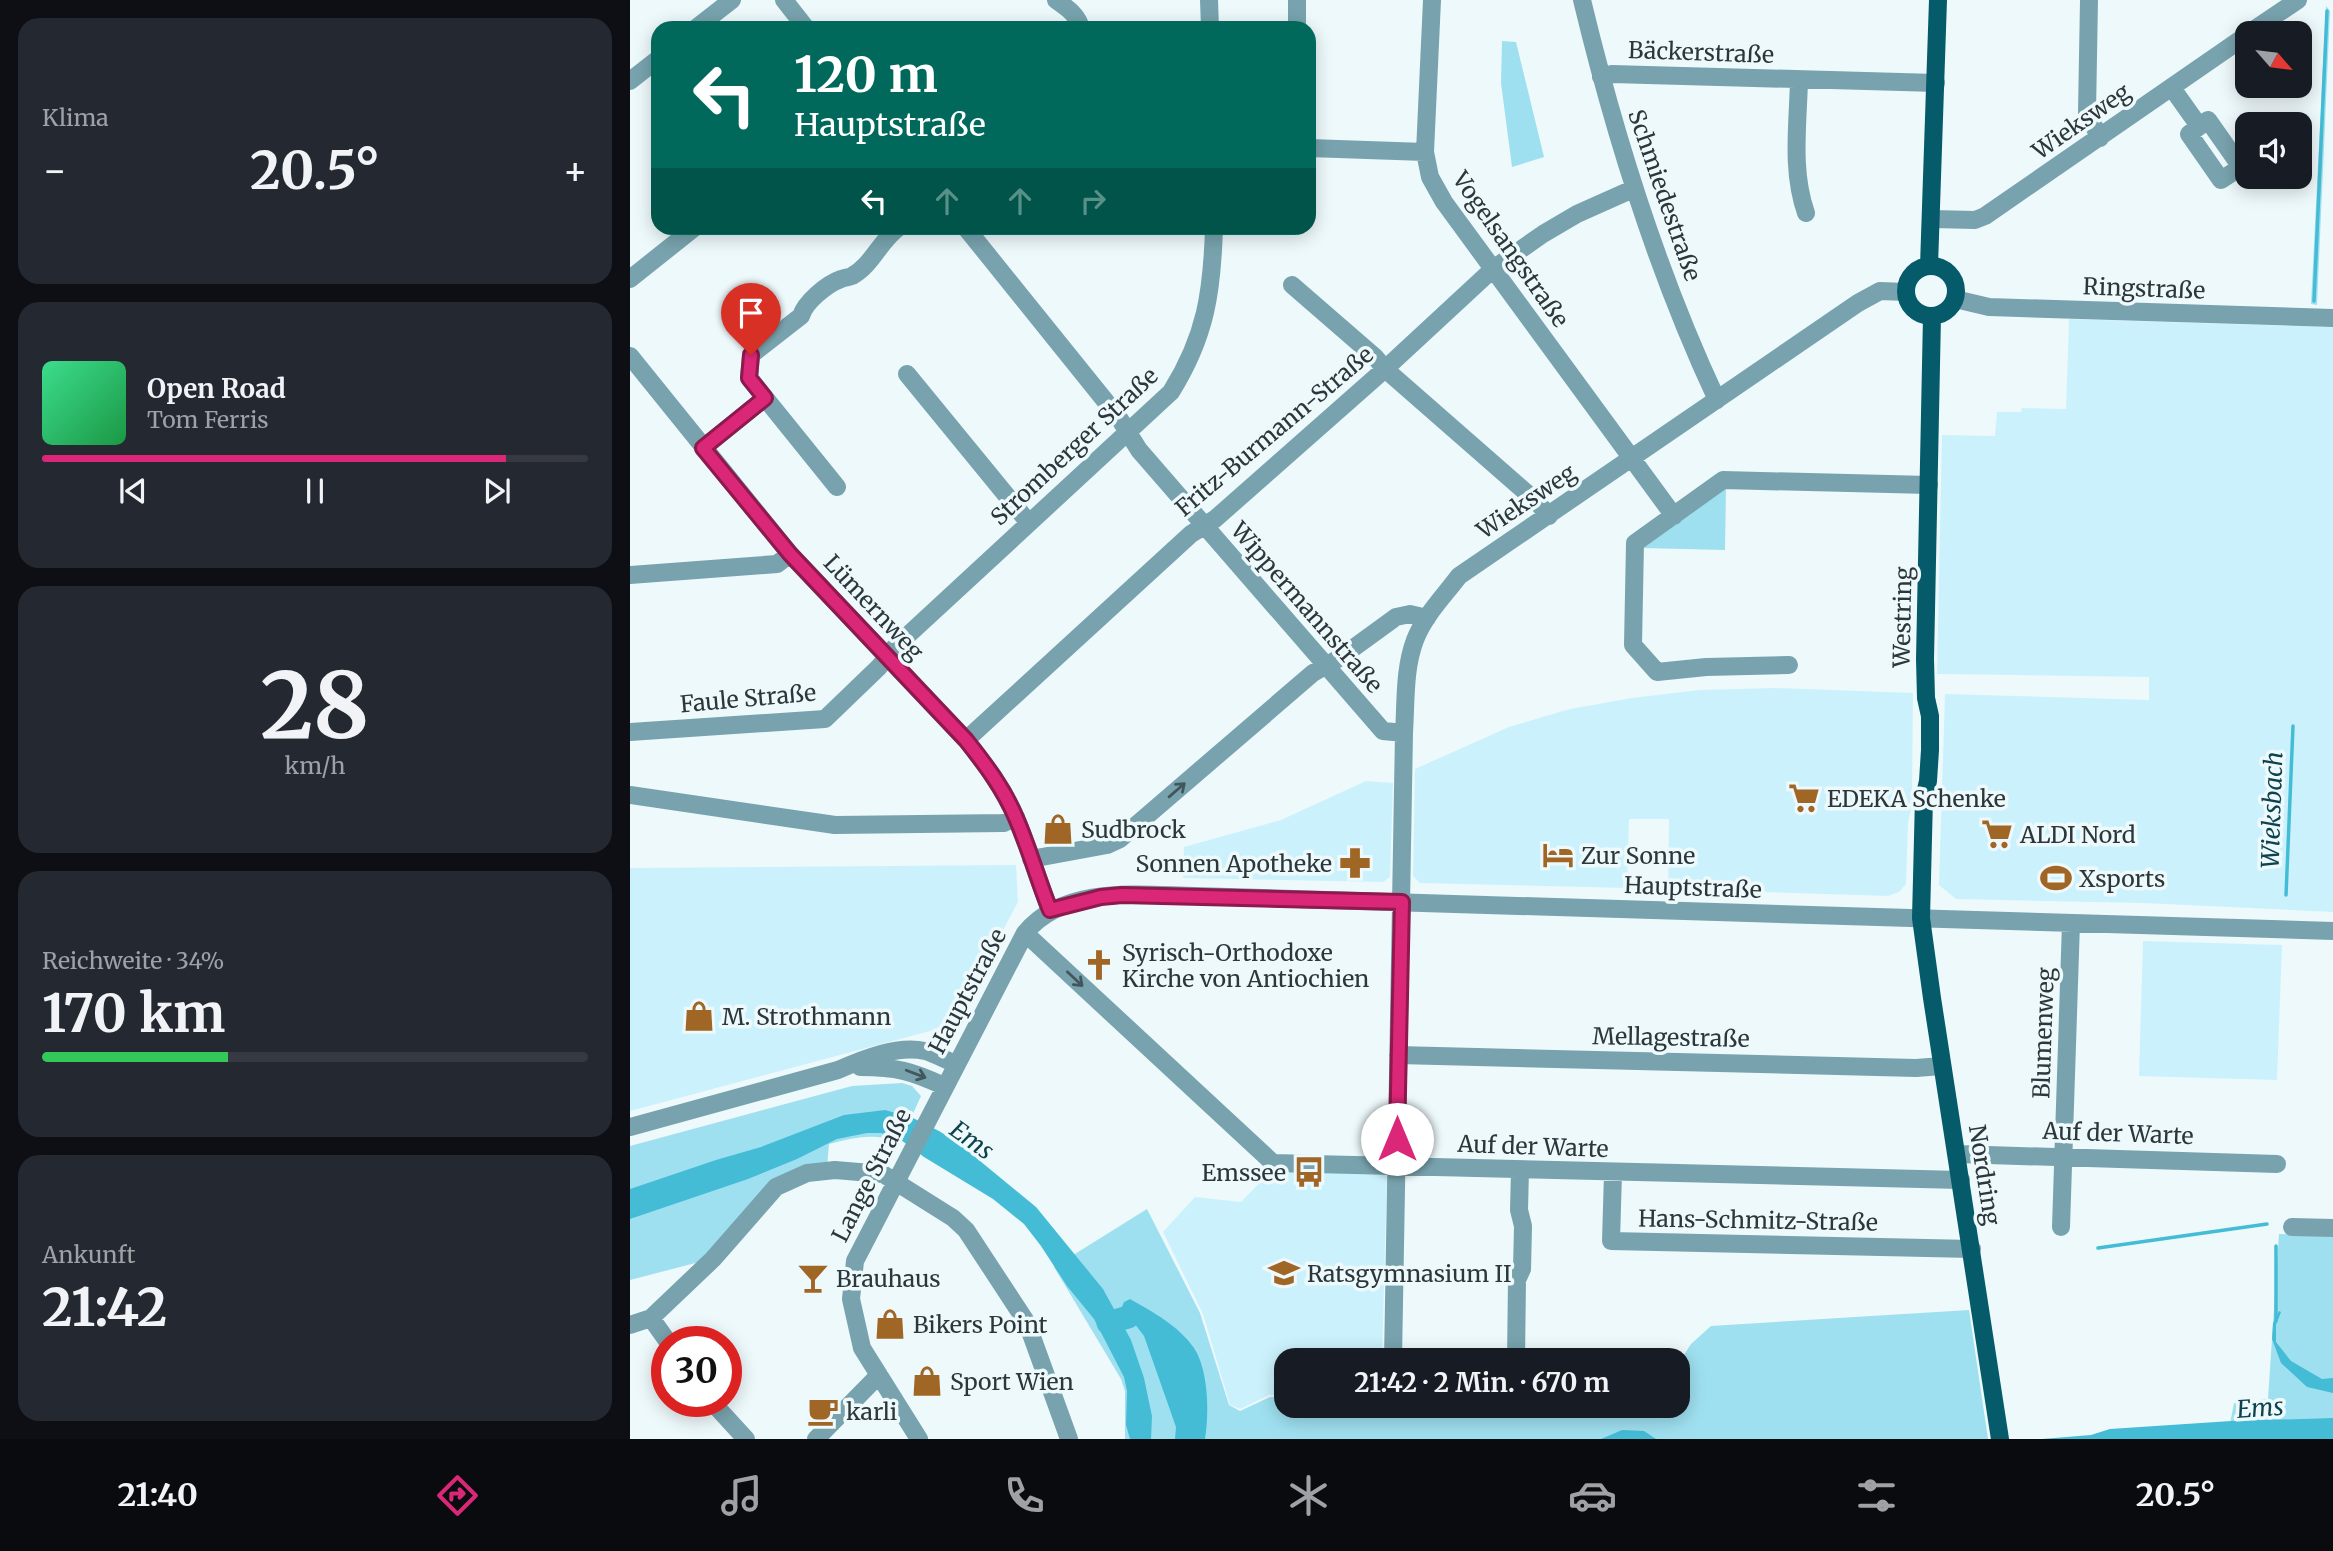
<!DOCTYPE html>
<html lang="de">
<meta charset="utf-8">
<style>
:root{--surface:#171b24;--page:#242831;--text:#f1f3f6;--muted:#9ea1a6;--line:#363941;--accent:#db2777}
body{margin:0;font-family:Merriweather,serif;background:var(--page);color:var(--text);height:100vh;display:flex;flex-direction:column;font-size:26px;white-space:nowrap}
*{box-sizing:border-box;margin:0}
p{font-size:23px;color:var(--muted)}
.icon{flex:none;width:38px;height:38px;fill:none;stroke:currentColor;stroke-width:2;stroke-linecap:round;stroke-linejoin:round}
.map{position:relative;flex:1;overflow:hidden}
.panel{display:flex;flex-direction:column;gap:18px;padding:18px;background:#0d0f14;width:630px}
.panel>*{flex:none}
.hud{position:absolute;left:21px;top:21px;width:665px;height:214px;border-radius:21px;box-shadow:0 4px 18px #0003;background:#00695c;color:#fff;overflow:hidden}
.needle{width:46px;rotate:118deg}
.tools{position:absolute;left:1605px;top:21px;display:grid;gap:14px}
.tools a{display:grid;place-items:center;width:77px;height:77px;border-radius:14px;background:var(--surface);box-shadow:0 4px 18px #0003;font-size:35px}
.speed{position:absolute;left:21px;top:1326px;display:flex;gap:14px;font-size:35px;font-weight:700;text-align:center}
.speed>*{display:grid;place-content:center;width:91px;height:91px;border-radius:50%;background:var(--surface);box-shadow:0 4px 18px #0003;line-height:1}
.speed .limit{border:10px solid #d22;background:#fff;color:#111}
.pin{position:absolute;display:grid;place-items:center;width:60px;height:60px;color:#fff;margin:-72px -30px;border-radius:50% 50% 50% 0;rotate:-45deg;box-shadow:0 0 7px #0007}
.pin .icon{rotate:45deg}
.me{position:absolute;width:77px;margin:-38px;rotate:0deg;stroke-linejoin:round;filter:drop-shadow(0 0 5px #0008)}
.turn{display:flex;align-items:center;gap:24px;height:147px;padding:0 28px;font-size:32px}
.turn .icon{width:91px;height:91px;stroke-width:2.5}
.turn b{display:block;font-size:49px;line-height:60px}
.lanes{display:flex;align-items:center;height:66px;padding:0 28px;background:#0003;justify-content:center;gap:35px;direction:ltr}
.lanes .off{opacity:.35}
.big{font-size:52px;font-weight:700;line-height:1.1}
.panel .card{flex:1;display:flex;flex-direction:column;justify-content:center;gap:10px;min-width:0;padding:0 24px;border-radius:21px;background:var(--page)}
.panel .dial{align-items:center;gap:0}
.dial b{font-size:91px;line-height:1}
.song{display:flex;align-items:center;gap:21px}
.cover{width:84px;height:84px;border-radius:10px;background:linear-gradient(135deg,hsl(150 70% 55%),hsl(140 70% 35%))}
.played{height:7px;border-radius:4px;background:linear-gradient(90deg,var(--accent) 85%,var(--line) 85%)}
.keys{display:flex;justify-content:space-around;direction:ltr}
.heat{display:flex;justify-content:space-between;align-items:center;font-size:38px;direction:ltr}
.charge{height:10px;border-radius:5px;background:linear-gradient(90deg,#34c759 34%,var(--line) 0)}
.trip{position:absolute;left:644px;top:1348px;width:416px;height:70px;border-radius:21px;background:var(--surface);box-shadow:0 4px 18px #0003;font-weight:700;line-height:70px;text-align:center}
.tab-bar{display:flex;height:112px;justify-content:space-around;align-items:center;background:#090b0e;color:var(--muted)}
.tab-bar .icon{width:49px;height:49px}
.tab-bar .on{color:var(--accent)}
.tab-bar b{font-size:32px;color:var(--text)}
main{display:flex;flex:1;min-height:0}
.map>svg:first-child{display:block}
.built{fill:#cbf2fc}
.green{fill:#9fe0f0}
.water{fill:#45bcd6}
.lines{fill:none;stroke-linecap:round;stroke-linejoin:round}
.stream{stroke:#45bcd6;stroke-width:3.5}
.river{stroke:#45bcd6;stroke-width:23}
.minor{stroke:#78a3ae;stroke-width:18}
.major{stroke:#055b6a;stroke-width:18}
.oneway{stroke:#42575d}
.route-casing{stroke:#8e194d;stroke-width:18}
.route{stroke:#db2777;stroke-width:12}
.labels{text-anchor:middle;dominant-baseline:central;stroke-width:7;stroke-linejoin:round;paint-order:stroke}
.street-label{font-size:23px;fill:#2b373a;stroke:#eef9fc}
.poi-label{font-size:23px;fill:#2b373a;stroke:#eef9fc;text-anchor:start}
.water-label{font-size:24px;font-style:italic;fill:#0e434e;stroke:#eef9fc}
</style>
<main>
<section class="panel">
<div class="card"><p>Klima</p>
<div class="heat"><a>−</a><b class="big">20.5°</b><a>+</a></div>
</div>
<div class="card">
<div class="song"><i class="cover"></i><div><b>Open Road</b><p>Tom Ferris</p></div></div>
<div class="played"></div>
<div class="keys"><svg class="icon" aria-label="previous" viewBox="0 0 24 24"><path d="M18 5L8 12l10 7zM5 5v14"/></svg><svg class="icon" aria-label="pause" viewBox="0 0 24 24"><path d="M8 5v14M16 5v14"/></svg><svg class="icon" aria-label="next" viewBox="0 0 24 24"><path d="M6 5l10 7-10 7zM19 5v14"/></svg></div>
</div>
<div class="card dial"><b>28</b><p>km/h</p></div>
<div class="card"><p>Reichweite · 34%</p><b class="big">170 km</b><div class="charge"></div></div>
<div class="card"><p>Ankunft</p><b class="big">21:42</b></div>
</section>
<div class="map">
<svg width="1703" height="1439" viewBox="0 0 1703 1439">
<rect width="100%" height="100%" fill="#eef9fc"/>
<!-- built -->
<path class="built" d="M1439 319 1703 327V912L1513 903 1326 899 1309 885 1315 694 1519 700V677L1307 674 1312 435 1365 436 1367 412H1391L1392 408 1436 409Z
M1145 688 1283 693 1282 803 1278 823 1276 884 1269 892 1258 896 1038 889 1039 819H999L997 888 790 883 783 876 785 769 879 727 940 709 1002 698 1069 690Z
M736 781 763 783 760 877 753 882 553 878 554 847 651 820Z
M386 865 388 902 325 1020 300 1031 0 1111V868Z
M1513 941 1652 945 1647 1080 1509 1076Z
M641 1171 754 1174 757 1178 752 1360H656V1395H639L610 1409 600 1405 573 1314 533 1232 565 1197 611 1202Z"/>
<!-- green -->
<path class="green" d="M1696 6 1700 11 1687 305 1681 304Z
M872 41 886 42 914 157 882 167 871 83Z
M1096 488 1095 550 1012 548Z
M272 1083 282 1086 291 1096 270 1142C242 1133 228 1137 199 1144L197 1167 175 1171 77 1260 0 1280V1146L222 1086Z
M517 1209 570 1313 599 1405 610 1411 640 1397H656V1405H1048V1364L1061 1344 1081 1326 1339 1310 1358 1439H495V1391L491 1379 424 1267Z
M1649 1234 1703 1236V1439H1597L1604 1403 1638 1399Z"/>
<!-- water -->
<path class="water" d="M255 1110 283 1118 309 1131 327 1142 406 1207 473 1289 501 1340 514 1378 522 1416 521 1439H500L496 1425 497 1391 494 1377 464 1319 437 1286 411 1246 394 1224 363 1199 294 1157 271 1140 251 1133H237L207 1139 167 1159 118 1179 0 1219V1189L86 1160 131 1147 214 1115Z
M500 1299C523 1312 549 1326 564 1348 579 1371 579 1414 575 1439H545L546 1427 514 1336 492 1307 494 1302Z
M1649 1311 1651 1312 1646 1325V1342L1661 1361 1692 1379 1703 1378V1393L1677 1387 1651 1363 1642 1339 1643 1323Z
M1703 1418V1439H1412L1461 1435 1480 1429 1601 1421Z
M992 1430 1014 1431 1026 1439H971Z"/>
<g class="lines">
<!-- stream -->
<path class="stream" d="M1684 301 1697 11
M1656 895 1663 726
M1646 1246V1321
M1468 1248 1637 1224"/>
<!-- river -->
<path class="river" d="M478 1323 498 1317"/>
<!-- minor -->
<path class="minor" d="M154 0 176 28
M426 0C437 8 447 14 451 28
M579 0 580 28
M667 0V28
M802 0 795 152 800 177 814 202 1044 516
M952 0C985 137 1027 272 1087 400
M1459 0 1457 113 1470 138
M66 28 102 0
M1619 33 1668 0
M971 77 982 74 1306 83
M1169 80C1168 125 1161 170 1176 213
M0 81 28 59
M1542 88 1569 126
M1578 120 1611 167 1591 180 1559 134Z
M679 148 795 152
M1302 219 1345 220 1355 216 1617 35
M336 228 489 418 509 450 753 731 774 733
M0 279 64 228
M662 285 745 357 755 369 907 502 919 516
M1325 299 1359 307 1703 318
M0 356 160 554 336 740C355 764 374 789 386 818 399 848 408 880 420 910
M277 374 399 523
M73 448 135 398
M207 487 119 378 121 355 171 316C175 302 197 284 211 279 213 278 220 277 222 276 242 265 250 241 268 228
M0 575 147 564 160 554
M1159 665 1076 667 1027 672 1003 645 1005 543 1093 480 1299 485
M0 732 195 719 249 667 264 648 541 392C576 336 582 292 584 228
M336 740 561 534 585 519 755 369 863 269 913 234 947 214 1003 189
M0 795 205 825 374 823 386 817
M401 859 477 845 490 839 683 673 711 657 766 617 780 614 797 618
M395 933 643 1163 1331 1180
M768 1055 1286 1068 1312 1066
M230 1067C267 1067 281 1071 314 1086
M0 1127 208 1070C233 1059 267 1045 295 1051 305 1054 316 1060 326 1064
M1327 1154 1647 1164
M983 1173 981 1241 1342 1249
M1431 1227 1441 923
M1662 1227 1703 1228
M21 1318 38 1342
M0 1325 21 1318 83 1259 146 1187 177 1173 205 1170 253 1174 323 1218 336 1230 397 1323 439 1439
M763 1360 774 733C776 702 774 669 785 640 794 616 814 596 829 576L1228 303 1250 291 1276 292
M886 1360 887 1280 892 1269 893 1226 889 1210 890 1170
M82 1402 116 1439
M186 1439 249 1375
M289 1439 232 1348 221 1299 225 1261 395 933C435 885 509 895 565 896L1703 931"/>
<!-- major -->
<path class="major" d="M1299 266 1308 0
M1276 291a25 25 0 1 1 50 0a25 25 0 1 1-50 0Z
M1302 316 1295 659 1296 698 1300 716V750L1298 781 1294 798 1291 918 1302 998 1370 1439"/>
</g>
<!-- one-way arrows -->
<defs><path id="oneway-shaft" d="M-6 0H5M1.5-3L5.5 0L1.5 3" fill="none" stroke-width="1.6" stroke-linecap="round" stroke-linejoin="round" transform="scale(1.75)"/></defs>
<g class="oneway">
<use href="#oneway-shaft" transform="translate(547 790) rotate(-41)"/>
<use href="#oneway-shaft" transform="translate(445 979) rotate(43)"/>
<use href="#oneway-shaft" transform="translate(286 1074) rotate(21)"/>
</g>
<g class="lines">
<defs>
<path id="route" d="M121 355 119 378 135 398 73 448 160 554 336 740C355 764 374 789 386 818 399 848 408 880 420 910L471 897 492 895 772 902 767 1139"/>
</defs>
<!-- route casing -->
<use href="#route" class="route-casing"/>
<!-- route -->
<use href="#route" class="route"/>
</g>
<!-- icons -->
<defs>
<symbol id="supermarket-bare" viewBox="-9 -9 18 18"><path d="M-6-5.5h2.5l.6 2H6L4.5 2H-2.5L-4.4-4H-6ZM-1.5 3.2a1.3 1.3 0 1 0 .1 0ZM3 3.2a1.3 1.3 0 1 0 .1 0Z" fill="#a06626" stroke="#eef9fc" stroke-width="2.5" paint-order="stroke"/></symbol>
<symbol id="shop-bare" viewBox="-9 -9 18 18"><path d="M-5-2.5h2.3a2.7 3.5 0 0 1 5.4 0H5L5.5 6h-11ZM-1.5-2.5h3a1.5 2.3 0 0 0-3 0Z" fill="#a06626" stroke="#eef9fc" stroke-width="2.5" paint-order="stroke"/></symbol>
<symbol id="hotel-bare" viewBox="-9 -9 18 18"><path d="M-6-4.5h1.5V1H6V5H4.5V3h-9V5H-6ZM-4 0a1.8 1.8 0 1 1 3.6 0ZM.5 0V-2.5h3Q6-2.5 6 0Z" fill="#a06626" stroke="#eef9fc" stroke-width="2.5" paint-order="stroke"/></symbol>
<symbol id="pharmacy-bare" viewBox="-9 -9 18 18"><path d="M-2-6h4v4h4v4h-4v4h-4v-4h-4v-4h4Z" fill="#a06626" stroke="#eef9fc" stroke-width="2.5" paint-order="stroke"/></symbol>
<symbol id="stadium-bare" viewBox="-9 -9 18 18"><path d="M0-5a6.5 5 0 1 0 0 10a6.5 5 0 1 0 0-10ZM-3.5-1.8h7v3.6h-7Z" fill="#a06626" stroke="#eef9fc" stroke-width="2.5" paint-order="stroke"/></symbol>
<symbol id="church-bare" viewBox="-9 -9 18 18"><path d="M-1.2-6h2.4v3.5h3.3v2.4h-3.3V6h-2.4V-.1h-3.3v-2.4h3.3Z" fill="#a06626" stroke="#eef9fc" stroke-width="2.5" paint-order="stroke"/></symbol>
<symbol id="bus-bare" viewBox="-9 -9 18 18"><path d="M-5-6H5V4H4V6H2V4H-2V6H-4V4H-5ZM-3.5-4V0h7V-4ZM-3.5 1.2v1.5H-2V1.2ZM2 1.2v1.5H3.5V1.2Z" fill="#a06626" stroke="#eef9fc" stroke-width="2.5" paint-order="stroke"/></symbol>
<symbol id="school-bare" viewBox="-9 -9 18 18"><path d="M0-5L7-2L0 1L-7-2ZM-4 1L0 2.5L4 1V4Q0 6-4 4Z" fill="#a06626" stroke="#eef9fc" stroke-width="2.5" paint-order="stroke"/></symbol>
<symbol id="bar-bare" viewBox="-9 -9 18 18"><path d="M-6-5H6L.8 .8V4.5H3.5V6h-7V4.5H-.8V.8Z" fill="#a06626" stroke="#eef9fc" stroke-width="2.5" paint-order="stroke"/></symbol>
<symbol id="cafe-bare" viewBox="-9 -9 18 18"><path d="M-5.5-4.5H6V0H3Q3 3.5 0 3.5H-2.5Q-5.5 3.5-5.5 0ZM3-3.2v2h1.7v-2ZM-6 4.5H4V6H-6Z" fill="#a06626" stroke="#eef9fc" stroke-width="2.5" paint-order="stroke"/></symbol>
</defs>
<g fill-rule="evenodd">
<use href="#supermarket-bare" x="1152" y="776" width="44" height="44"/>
<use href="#shop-bare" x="406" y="807" width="44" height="44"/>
<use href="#supermarket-bare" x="1345" y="812" width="44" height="44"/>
<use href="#hotel-bare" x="906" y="833" width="44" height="44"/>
<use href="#pharmacy-bare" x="703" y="841" width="44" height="44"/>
<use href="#stadium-bare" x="1404" y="856" width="44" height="44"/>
<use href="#church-bare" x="447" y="943" width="44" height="44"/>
<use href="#shop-bare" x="47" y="994" width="44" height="44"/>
<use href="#bus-bare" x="657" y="1150" width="44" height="44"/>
<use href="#school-bare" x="632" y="1251" width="44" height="44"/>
<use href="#bar-bare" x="161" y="1256" width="44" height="44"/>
<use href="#shop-bare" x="238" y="1302" width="44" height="44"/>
<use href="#shop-bare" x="275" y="1359" width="44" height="44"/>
<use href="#cafe-bare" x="171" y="1389" width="44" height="44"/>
</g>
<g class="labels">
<!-- street labels -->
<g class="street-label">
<text transform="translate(1071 52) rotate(2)">Bäckerstraße</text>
<text transform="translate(1451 121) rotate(-35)">Wieksweg</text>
<text transform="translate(1035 195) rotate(71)">Schmiedestraße</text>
<text transform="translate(881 249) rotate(55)">Vogelsangstraße</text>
<text transform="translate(1514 288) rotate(2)">Ringstraße</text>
<text transform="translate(644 431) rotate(-40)">Fritz-Burmann-Straße</text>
<text transform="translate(444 446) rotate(-43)">Stromberger Straße</text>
<text transform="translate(896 501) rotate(-34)">Wieksweg</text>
<text transform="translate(244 607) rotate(47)">Lümernweg</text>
<text transform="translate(677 607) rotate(49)">Wippermannstraße</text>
<text transform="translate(1272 617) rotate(-89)">Westring</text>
<text transform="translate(118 698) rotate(-5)">Faule Straße</text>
<text transform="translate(1063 887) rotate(2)">Hauptstraße</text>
<text transform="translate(337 991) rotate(-62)">Hauptstraße</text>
<text transform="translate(1413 1033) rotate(-88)">Blumenweg</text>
<text transform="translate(1041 1037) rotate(1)">Mellagestraße</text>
<text transform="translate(1488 1133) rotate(2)">Auf der Warte</text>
<text transform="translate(903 1146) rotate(2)">Auf der Warte</text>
<text transform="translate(241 1175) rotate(-63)">Lange Straße</text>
<text transform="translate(1355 1175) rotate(81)">Nordring</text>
<text transform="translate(1128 1220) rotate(1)">Hans-Schmitz-Straße</text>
</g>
<!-- poi labels -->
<g class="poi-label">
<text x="1197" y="798">EDEKA Schenke</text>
<text x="451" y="829">Sudbrock</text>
<text x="1390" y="834">ALDI Nord</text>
<text x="951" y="855">Zur Sonne</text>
<text x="702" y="863" text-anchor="end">Sonnen Apotheke</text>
<text x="1449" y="878">Xsports</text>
<text x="492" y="952">Syrisch-Orthodoxe<tspan x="492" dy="26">Kirche von Antiochien</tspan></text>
<text x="92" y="1016">M. Strothmann</text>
<text x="656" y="1172" text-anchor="end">Emssee</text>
<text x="677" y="1273">Ratsgymnasium II</text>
<text x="206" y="1278">Brauhaus</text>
<text x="283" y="1324">Bikers Point</text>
<text x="320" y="1381">Sport Wien</text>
<text x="216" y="1411">karli</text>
</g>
<!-- water labels -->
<g class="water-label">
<text transform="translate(1642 810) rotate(-88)">Wieksbach</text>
<text transform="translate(342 1140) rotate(36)">Ems</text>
<text transform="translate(1630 1408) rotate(-4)">Ems</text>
</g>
</g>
</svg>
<div class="tools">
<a><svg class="needle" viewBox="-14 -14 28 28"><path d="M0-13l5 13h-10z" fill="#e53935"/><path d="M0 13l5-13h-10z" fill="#9ea1a6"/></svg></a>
<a><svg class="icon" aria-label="sound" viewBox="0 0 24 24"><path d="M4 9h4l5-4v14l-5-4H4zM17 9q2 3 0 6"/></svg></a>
</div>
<div class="speed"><div class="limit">30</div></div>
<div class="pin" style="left:121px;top:355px;background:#d93025"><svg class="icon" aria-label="arrive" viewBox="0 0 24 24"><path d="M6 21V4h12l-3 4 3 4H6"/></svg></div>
<svg class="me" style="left:767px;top:1139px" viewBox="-20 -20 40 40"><circle r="19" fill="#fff"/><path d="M0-13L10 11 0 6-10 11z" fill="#db2777"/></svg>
<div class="trip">21:42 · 2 Min. · 670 m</div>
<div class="hud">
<div class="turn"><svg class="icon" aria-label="left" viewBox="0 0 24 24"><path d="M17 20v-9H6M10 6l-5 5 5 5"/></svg><div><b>120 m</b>Hauptstraße</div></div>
<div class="lanes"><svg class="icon" aria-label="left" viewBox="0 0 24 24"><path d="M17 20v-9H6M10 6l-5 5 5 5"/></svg><svg class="icon off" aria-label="ahead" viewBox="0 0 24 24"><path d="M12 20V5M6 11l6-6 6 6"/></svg><svg class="icon off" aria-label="ahead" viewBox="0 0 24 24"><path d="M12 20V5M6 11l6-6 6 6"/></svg><svg class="icon off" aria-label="right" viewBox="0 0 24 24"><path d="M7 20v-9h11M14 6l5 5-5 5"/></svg></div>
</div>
</div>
</main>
<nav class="tab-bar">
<b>21:40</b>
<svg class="icon on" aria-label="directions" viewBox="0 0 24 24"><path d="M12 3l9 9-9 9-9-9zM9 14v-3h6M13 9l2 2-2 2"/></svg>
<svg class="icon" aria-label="music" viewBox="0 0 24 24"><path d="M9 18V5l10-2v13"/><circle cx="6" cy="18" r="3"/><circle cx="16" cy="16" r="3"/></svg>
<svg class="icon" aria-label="phone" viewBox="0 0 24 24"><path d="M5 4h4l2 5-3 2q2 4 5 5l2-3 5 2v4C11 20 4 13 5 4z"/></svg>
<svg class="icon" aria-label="climate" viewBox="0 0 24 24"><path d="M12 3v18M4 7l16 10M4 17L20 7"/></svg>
<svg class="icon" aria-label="car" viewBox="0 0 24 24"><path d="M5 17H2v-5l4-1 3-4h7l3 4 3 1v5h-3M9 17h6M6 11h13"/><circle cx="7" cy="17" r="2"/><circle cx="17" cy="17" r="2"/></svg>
<svg class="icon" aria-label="filters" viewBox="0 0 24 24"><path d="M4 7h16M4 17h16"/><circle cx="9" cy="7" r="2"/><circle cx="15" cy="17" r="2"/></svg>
<b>20.5°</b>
</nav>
